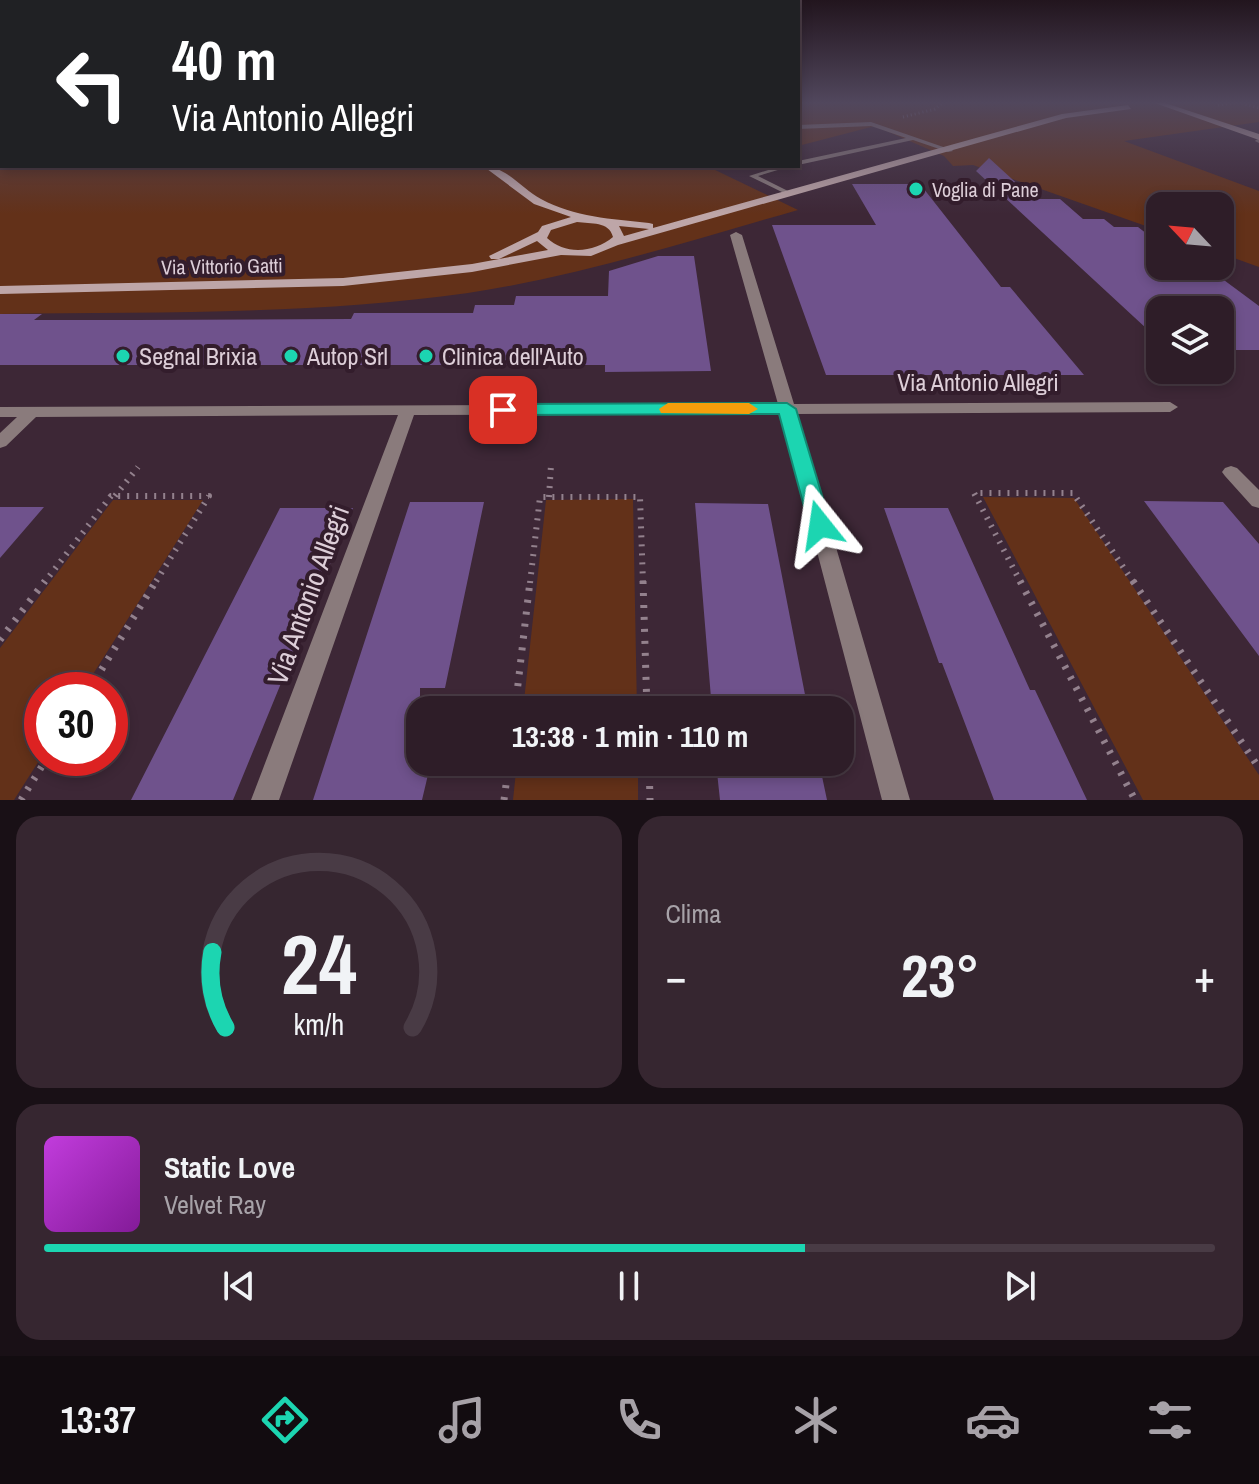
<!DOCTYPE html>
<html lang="it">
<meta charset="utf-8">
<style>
:root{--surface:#2e1d28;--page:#362630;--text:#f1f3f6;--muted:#a7a2a8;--line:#493b45;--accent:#1cd5b1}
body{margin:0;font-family:"Archivo Narrow",sans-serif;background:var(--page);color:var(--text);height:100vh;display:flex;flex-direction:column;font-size:30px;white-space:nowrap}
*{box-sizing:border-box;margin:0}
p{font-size:26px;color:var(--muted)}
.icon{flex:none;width:44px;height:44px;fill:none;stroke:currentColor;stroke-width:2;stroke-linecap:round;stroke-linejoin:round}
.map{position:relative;height:800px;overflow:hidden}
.drawer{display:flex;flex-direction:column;gap:16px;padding:16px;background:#191016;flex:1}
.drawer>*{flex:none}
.top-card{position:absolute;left:0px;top:0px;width:800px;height:168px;box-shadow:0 4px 12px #0003,0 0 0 2px var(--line);background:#202124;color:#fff;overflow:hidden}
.needle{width:52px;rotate:296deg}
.buttons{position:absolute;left:1146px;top:192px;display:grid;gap:16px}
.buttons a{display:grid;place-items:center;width:88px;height:88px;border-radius:16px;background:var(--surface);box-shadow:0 4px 12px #0003,0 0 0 2px var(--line);font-size:40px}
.speed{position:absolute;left:24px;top:672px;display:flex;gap:16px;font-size:40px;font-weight:700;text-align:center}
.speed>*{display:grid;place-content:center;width:104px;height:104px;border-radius:50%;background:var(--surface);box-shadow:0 4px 12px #0003,0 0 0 2px var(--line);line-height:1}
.speed .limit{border:12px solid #d22;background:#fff;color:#111}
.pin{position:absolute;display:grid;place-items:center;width:68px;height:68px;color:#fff;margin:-34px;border-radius:16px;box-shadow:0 4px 12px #0006}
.me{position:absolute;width:88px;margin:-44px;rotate:345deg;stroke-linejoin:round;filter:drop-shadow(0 0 6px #0008)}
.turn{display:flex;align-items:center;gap:28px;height:168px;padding:0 40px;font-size:36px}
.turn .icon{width:104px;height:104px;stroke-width:2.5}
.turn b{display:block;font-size:56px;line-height:68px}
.big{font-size:60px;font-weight:700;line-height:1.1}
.drawer .tile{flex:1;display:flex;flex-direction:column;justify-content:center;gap:12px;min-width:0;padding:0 28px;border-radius:24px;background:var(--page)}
.drawer .dial{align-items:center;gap:0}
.dial svg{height:208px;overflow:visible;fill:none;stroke:var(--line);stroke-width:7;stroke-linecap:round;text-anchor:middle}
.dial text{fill:var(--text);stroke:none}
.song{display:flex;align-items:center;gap:24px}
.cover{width:96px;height:96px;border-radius:12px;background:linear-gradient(135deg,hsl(290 70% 55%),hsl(290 70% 35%))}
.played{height:8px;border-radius:4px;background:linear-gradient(90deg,var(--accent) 65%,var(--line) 65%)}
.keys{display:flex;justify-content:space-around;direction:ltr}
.heat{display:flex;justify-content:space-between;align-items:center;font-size:44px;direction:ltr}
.drawer .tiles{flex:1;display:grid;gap:16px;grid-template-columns:1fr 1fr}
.tile:last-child{grid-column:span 2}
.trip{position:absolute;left:406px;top:696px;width:448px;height:80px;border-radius:24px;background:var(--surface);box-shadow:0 4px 12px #0003,0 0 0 2px var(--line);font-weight:700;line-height:80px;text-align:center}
.tabs{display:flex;height:128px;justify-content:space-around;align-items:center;background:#120c10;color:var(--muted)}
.tabs .icon{width:56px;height:56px}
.tabs .active{color:var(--accent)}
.tabs b{font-size:36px;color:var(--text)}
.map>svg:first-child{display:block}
.green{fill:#633119}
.building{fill:#6f528c}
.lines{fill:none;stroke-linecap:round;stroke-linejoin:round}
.path-far2{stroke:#93818d;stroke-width:3;stroke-dasharray:1 3;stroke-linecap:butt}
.path-far1{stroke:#93818d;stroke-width:6;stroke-dasharray:2 7;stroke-linecap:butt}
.path{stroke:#93818d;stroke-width:7;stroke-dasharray:3 9;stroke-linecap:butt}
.lane{fill:#8a7b7c;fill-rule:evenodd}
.street{fill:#8a7b7c;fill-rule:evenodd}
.secondary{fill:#bea6a8;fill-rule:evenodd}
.route{fill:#1cd5b1;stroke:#128a73;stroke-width:2}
.slow{fill:#f59e0b}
.poi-dot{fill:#1cd5b1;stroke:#331d2c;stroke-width:3}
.labels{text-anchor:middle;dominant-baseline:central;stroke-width:8;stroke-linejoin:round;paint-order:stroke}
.far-poi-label{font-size:20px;fill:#ddced8;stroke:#331d2c;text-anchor:start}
.far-street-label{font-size:20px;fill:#ddced8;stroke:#331d2c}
.poi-label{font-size:24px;fill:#ddced8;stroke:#331d2c;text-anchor:start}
.street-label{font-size:24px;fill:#ddced8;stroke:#331d2c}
.near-street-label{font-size:28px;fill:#ddced8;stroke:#331d2c}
</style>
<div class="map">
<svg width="1259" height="800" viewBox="0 0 1259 800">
<rect width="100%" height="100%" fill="#3d2736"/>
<!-- green -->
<path class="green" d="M0 102 2 166H716L711 168 798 210C689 241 580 276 468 293 312 315 156 312 0 314Z
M798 102H1259V122L1124 141 1259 191V267L1220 253V206H1160V231L973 165 953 166 944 156 875 126 798 146Z
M983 497 1074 498 1259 775V800H1143Z
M633 499 637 710H523L546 500Z
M113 500H203L83 690H42V756L14 800H0V648Z
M517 762H638V800H513Z"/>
<!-- building -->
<path class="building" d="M989 158 1034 199H1060L1083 219H1104L1114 227H1138L1160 244V266H1205L1259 306V350H1220V310H1160V341L976 171Z
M852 184H920L1001 287H1010L1084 375H826L772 225H876Z
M658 256H694L711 371 605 372V365H0V314H42L34 320H136L351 319 354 313H473L475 305H514L516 296H608L609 271Z
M1144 501 1223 502 1259 544V656Z
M410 502H484L445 688H420V762H431L422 800H313Z
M695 503 768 504 808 710H712Z
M0 507H44L0 558Z
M280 508H353L233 800H131Z
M884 508H948L1030 690H1035L1087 800H994L942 663H939Z
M791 762H819L827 800H720L716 763Z"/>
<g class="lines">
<!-- path-far2 -->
<path class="path-far2" d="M1238 102 1259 108
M1218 105 1240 102
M903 117 935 109 943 102"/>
<!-- path-far1 -->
<path class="path-far1" d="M115 496 138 467
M549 497 551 465
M44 583 111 496H209L155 583
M530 583 540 497H640L643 583
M1021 583 974 493H1073L1134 583"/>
<!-- path -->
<path class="path" d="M643 581 647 710
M1020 581 1135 800
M1133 581 1259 768
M0 640 45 581
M89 690 156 581
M515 710 530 581
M649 762 650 800
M21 800 47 758
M504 800 509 762"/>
<!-- lane -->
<path class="lane" d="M871 122 952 150 953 151 948 152 913 140 798 165V161L906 138 871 126 798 129V125Z
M1259 139V143L1255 141 1256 140Z
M781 166H791L758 176 790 192V194H786L749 176Z"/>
<!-- street -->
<path class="street" d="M736 232 742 235 794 404 1170 402 1178 407 1170 412 797 414 910 800H882L781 414 414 415 279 800H251L398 415 36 417 6 446 0 448V433L17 417H0V407L778 404 730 235Z
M1231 466 1237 468 1259 490V508L1252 506 1225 476 1222 472 1225 468Z"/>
<!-- secondary -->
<path class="secondary" d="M1152 102H1162L1259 134V140Z
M1128 105 1131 109 1066 118 618 245 591 256 561 255 472 272 343 286 0 294V286L343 278 472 264 548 250 537 241 499 259H491L489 256 538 232 542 226 571 217 534 204 483 166C506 166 522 189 541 199 574 217 612 219 649 223L653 224V228L1062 114ZM577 222C591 224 609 221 613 237 594 253 565 255 547 238L551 230ZM619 226 649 229 624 236Z"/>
</g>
<!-- sky -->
<linearGradient id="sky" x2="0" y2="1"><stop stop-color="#22151e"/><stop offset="0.48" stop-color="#51475d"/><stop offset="1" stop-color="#51475d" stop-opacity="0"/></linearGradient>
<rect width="1259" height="214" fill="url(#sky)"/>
<!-- route -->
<path class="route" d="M787 403 796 409 831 525 828 531H813L809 525 779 414 503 415 494 410 503 404Z"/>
<!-- slow -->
<path class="slow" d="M668 403H749L758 409 749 414 661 413 659 409Z"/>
<!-- markers -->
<g class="poi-dot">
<circle cx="916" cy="189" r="8"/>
<circle cx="123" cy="356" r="8"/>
<circle cx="291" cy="356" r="8"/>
<circle cx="426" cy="356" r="8"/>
</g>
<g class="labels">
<!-- far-poi labels -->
<g class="far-poi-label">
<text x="932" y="189">Voglia di Pane</text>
</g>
<!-- far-street labels -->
<g class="far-street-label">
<text transform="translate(222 266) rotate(-1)">Via Vittorio Gatti</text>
</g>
<!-- poi labels -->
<g class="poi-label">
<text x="139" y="356">Segnal Brixia</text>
<text x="307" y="356">Autop Srl</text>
<text x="442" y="356">Clinica dell'Auto</text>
</g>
<!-- street labels -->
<g class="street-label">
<text x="978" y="382">Via Antonio Allegri</text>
</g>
<!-- near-street labels -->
<g class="near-street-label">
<text transform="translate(308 595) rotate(-70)">Via Antonio Allegri</text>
</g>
</g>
</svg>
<div class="buttons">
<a><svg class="needle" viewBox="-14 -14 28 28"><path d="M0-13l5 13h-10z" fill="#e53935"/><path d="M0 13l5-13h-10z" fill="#a7a2a8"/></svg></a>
<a><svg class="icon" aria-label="layers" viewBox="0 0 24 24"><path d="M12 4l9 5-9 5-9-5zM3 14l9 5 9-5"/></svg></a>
</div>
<div class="speed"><div class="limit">30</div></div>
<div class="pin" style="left:503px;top:410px;background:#d93025"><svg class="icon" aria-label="arrive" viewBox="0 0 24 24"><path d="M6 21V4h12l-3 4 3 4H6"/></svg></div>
<svg class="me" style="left:820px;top:525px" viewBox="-20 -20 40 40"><path d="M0-17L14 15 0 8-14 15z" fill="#1cd5b1" stroke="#fff" stroke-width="4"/></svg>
<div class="trip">13:38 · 1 min · 110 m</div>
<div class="top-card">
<div class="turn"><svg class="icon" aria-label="left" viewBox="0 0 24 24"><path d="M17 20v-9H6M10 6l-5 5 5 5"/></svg><div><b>40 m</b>Via Antonio Allegri</div></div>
</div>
</div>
<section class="drawer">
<div class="tiles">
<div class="tile dial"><svg viewBox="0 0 100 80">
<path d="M14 69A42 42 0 1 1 86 69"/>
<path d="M14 69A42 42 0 0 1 9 40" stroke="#1cd5b1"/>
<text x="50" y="56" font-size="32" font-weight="700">24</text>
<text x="50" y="72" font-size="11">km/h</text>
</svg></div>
<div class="tile"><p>Clima</p>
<div class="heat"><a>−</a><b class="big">23°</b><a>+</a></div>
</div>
<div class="tile">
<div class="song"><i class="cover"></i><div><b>Static Love</b><p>Velvet Ray</p></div></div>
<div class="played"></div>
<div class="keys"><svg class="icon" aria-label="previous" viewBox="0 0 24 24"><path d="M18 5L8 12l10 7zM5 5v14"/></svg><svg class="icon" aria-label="pause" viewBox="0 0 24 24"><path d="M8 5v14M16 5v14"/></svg><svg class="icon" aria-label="next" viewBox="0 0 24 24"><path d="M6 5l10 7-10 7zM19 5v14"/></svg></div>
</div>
</div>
</section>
<nav class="tabs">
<b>13:37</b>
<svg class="icon active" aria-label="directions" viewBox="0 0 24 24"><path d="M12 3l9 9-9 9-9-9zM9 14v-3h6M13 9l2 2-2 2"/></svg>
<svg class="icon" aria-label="music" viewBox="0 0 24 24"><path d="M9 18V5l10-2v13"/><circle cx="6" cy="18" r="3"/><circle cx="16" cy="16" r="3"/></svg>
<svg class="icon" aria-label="phone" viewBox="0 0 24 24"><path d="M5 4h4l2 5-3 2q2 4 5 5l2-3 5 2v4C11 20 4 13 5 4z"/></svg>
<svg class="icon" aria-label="climate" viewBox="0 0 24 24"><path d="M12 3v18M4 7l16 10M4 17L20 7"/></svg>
<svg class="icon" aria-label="car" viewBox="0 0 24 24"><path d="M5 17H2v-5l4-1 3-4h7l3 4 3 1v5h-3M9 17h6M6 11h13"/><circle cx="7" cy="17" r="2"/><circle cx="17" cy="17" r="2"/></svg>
<svg class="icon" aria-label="filters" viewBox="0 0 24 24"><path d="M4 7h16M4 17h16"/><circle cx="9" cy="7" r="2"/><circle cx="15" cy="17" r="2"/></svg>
</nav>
